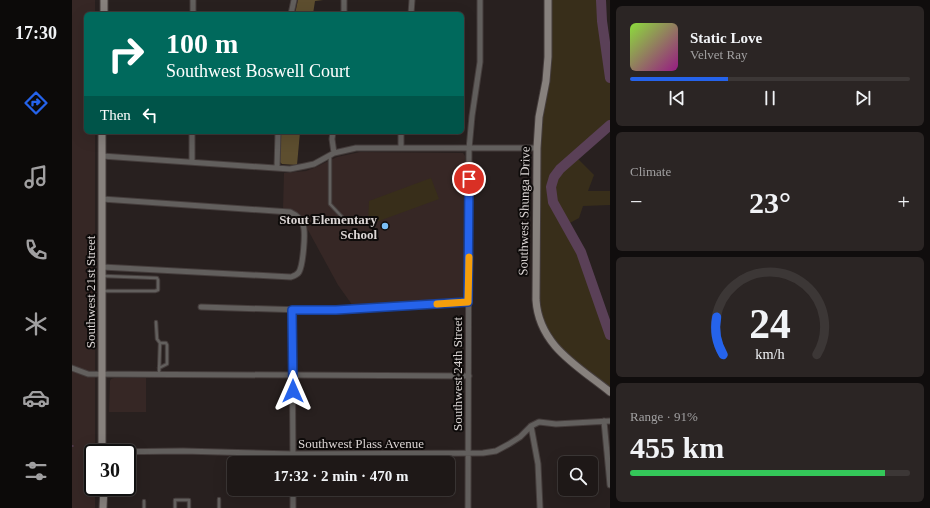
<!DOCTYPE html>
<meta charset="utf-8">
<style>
:root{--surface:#1e1817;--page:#2b2524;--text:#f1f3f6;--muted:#a1a0a1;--line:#3c3736;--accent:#2563eb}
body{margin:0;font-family:Georgia,serif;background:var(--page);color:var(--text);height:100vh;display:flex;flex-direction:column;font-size:15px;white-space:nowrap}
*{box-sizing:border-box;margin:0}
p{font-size:13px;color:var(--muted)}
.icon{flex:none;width:22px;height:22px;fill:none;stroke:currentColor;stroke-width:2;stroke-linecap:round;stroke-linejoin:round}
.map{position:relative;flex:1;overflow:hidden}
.drawer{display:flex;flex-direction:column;gap:6px;padding:6px;background:#100d0d;width:320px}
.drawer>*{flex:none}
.hud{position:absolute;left:12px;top:12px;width:380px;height:122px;border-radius:6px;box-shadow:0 4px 16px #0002,0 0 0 1px var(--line);background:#00695c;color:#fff;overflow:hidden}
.tools{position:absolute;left:486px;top:456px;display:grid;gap:8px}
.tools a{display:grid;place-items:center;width:40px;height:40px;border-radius:6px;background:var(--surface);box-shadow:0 4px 16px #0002,0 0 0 1px var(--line);font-size:20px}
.speed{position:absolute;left:12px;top:444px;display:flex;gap:8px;font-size:20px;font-weight:700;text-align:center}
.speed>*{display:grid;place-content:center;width:52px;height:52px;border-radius:50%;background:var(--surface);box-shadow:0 4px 16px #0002,0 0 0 1px var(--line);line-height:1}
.speed .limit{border:2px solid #111;border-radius:6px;background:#fff;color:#111}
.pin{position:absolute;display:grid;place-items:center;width:34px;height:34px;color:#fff;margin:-17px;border:2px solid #fff;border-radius:50%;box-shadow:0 1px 4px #0007}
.me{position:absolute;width:44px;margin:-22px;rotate:0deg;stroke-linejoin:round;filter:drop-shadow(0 0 3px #0008)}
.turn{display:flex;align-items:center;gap:14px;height:84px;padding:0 16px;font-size:18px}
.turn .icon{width:52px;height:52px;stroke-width:2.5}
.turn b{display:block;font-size:28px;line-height:34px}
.then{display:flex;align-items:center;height:38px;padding:0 16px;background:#0003;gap:8px;font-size:15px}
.big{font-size:30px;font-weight:700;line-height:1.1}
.drawer .widget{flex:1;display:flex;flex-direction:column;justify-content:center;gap:6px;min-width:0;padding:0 14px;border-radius:6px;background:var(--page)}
.drawer .dial{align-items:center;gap:0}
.dial svg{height:104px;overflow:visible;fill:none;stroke:var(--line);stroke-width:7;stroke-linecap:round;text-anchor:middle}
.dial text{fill:var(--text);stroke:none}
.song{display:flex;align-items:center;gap:12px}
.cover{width:48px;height:48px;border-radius:6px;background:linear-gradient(135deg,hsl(90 70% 55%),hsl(310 70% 35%))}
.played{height:4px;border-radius:2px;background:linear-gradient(90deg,var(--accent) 35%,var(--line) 35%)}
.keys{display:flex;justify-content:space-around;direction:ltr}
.heat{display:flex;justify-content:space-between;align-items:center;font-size:22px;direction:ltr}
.charge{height:6px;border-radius:3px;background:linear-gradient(90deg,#34c759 91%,var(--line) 0)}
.trip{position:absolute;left:155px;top:456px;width:228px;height:40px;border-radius:6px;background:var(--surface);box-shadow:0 4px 16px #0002,0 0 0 1px var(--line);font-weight:700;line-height:40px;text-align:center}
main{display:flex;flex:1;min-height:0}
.tab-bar{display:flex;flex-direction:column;width:72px;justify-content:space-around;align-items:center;background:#0c0a09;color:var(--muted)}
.tab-bar .icon{width:28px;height:28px}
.tab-bar .current{color:var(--accent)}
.tab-bar b{font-size:18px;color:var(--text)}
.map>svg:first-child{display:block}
.built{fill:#362725}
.green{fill:#382e1a}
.forest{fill:#5d4e2f}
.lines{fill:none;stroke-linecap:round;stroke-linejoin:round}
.stream{stroke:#5a4057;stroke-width:1.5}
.river{stroke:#5a4057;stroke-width:10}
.lane-casing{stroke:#453d3c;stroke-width:4.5}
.street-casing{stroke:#453d3c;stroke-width:7}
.secondary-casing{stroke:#453d3c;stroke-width:9}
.lane{stroke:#625f5d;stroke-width:2.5}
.street{stroke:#625f5d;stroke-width:5}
.secondary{stroke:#87817d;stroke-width:7}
.route-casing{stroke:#184099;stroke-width:10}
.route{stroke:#2563eb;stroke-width:7}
.slow{stroke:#f59e0b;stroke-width:7}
.poi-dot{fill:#7abff8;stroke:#0e0b0a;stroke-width:1.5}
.labels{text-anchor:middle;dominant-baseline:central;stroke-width:4;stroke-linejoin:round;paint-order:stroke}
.street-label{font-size:13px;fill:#dcd6d5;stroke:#0e0b0a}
.poi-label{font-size:13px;font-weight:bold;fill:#dcd6d5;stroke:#0e0b0a;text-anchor:end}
</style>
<main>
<nav class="tab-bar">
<b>17:30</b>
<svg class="icon current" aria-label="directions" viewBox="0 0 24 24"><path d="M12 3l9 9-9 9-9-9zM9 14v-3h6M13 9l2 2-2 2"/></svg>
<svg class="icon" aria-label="music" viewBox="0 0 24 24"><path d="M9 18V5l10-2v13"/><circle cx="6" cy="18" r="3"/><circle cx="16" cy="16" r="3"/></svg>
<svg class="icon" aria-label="phone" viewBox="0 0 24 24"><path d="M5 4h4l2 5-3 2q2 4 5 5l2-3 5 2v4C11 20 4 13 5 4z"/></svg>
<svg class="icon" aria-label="climate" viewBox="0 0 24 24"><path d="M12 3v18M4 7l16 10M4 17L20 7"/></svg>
<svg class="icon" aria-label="car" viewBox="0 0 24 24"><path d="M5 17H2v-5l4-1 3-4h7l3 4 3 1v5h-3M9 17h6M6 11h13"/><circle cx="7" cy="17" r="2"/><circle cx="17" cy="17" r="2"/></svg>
<svg class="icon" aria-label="filters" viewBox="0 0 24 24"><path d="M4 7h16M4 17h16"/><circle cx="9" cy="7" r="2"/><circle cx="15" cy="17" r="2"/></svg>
</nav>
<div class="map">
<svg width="538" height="508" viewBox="0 0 538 508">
<rect width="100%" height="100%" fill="#28201f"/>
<!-- built -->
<path class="built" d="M0 0H23V14H14V132H23V453H21V487H23V508H0Z
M288 152 391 153 393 156 392 296 390 298 281 306 266 285 230 219 211 209 212 173 234 171 242 168 265 157Z
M42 378H74V412H37L38 381 39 379Z"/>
<!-- green -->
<path class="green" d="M480 0H529L530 21 538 78V125L504 157 522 175 516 191H538V205L511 206 507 218 494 225 509 252 538 335V387C517 370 487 352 474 327 470 319 469 309 468 300L469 132 472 108 479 73Z
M359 178 367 199 296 225 297 201Z"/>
<!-- forest -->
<path class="forest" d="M226 0H251L243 1 241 14H223Z
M209 132H228L225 165 210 164 208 162Z"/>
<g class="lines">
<!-- stream -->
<path class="stream" d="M0 446H1"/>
<!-- river -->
<path class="river" d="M529 0 530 21 538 78
M538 125 488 169 482 177 479 187 481 202 509 252 538 335"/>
<defs>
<path id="lane" d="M258 156V204L271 218
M31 291H83L86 290V280L85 278 32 276
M84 322 85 339 88 343 87 374
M87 368 95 364V345L94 343H88
M147 499V508
M72 501V508
M103 508V500H117V508"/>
<path id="street" d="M121 14V0
M219 14 222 0
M272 14V0
M339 14 340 0
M261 132 260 139 262 153
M329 148V132
M30 156 218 169 233 166 242 164 262 153 284 148H465
M120 162V132
M205 168 206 132
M30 267 219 277C222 276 225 275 227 272 231 265 234 232 231 225 229 218 224 215 218 212L30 199
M129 307 264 311 396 302
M220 310 221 463
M0 368 16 374 397 376
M532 421 538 485
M459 426 466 464 468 508
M30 452 111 451 221 454 411 453 424 451 437 444 448 437 459 426 467 422 484 424 538 421
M221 508V489
M396 508 397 149 400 116 408 62V0"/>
<path id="secondary" d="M476 0V57L474 81 467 117 465 148 464 300C467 346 506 366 538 392
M32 14V0
M30 453V132
M31 508 32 487"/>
</defs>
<!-- lane casing -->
<use href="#lane" class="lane-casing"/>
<!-- street casing -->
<use href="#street" class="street-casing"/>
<!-- secondary casing -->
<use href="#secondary" class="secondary-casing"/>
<!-- lane -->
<use href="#lane" class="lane"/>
<!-- street -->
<use href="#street" class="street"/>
<!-- secondary -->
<use href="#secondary" class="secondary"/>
</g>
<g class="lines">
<defs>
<path id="route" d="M221 391 220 310H264L396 302 397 179"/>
</defs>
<!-- route casing -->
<use href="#route" class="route-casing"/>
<!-- route -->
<use href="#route" class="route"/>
<!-- slow -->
<path class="slow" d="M365 304 396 302 397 257"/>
</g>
<!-- markers -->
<circle class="poi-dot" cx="313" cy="226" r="4"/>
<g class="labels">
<!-- street labels -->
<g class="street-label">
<text transform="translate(452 211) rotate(-89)">Southwest Shunga Drive</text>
<text transform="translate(18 292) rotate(-90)">Southwest 21st Street</text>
<text transform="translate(385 374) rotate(-90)">Southwest 24th Street</text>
<text x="289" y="443">Southwest Plass Avenue</text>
</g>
<!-- poi labels -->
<g class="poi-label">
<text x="305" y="219">Stout Elementary<tspan x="305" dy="15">School</tspan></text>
</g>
</g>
</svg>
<div class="tools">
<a><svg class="icon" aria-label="search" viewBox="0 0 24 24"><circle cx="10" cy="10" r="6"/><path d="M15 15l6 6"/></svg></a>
</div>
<div class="speed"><div class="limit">30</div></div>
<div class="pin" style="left:397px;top:179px;background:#d93025"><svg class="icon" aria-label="arrive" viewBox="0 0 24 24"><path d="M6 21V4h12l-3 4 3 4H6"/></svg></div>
<svg class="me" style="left:221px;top:391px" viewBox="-20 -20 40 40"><path d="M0-17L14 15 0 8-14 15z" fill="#2563eb" stroke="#fff" stroke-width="4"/></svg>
<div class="trip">17:32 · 2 min · 470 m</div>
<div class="hud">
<div class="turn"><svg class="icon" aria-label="right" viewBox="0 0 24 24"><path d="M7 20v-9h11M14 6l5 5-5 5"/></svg><div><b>100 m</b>Southwest Boswell Court</div></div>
<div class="then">Then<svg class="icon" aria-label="left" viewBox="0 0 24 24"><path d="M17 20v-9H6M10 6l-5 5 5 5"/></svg></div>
</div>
</div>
<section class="drawer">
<div class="widget">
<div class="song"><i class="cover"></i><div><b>Static Love</b><p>Velvet Ray</p></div></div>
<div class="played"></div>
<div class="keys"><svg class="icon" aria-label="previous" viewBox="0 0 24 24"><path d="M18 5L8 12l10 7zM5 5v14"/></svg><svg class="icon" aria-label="pause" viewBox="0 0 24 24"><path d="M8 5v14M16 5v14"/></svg><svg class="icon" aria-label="next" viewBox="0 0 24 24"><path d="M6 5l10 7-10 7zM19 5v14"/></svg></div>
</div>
<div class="widget"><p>Climate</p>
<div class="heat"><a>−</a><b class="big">23°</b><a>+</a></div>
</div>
<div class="widget dial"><svg viewBox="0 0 100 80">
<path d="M14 69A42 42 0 1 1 86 69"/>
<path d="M14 69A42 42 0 0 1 9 40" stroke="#2563eb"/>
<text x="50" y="56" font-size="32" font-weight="700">24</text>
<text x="50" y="72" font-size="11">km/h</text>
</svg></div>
<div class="widget"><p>Range · 91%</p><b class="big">455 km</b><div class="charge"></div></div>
</section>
</main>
